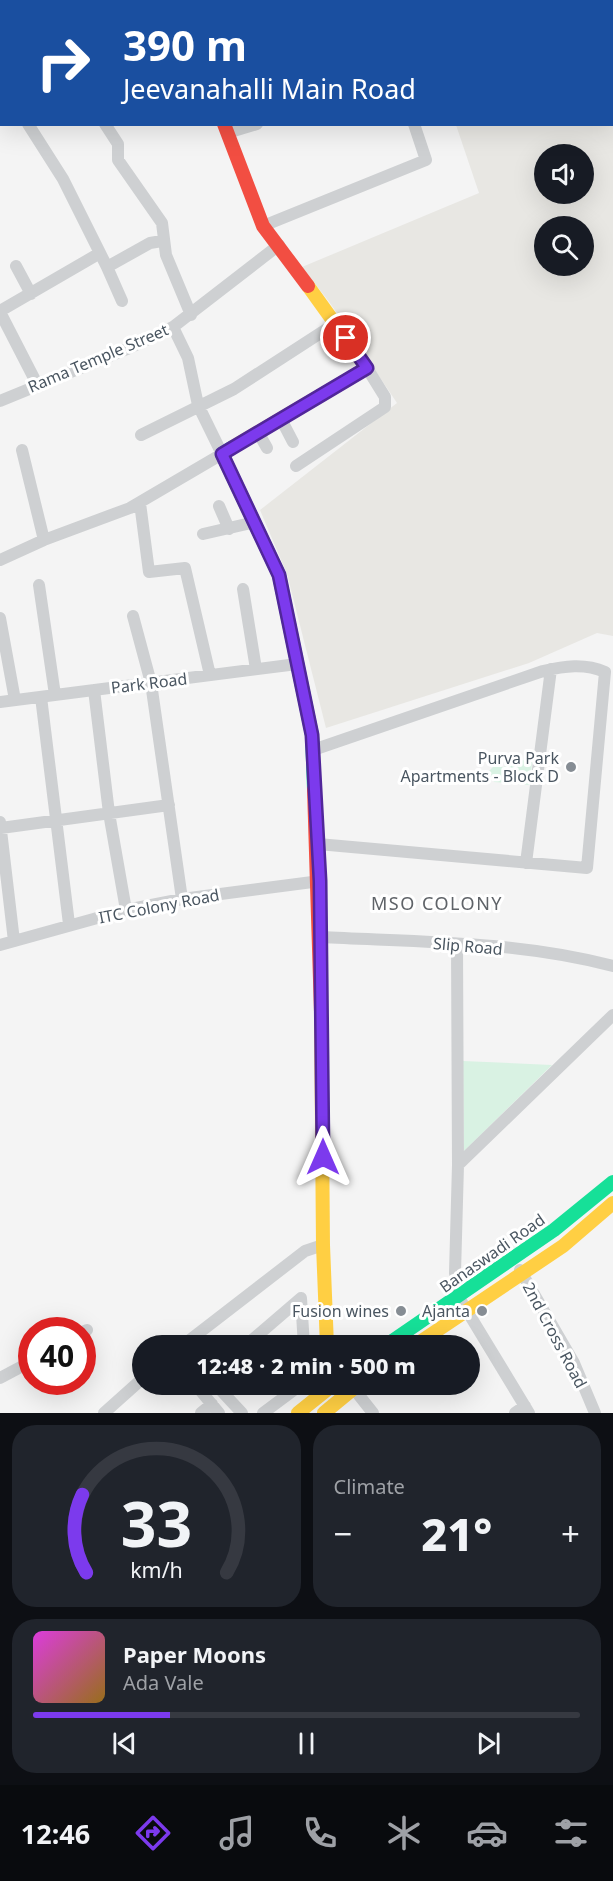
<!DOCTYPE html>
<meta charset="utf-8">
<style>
:root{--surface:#171b24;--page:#20242c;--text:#f1f3f6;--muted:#9ea1a6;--line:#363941;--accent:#7c3aed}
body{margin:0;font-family:"Noto Sans",sans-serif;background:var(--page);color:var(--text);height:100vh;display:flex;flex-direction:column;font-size:22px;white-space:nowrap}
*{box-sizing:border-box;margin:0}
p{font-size:20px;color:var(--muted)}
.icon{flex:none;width:33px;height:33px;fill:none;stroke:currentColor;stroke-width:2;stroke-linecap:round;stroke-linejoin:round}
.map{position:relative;height:1413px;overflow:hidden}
.details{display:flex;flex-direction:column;gap:12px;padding:12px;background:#0d0f14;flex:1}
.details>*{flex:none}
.top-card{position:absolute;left:0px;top:0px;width:614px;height:126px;box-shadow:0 6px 24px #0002;background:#1a4fa0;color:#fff;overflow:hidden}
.tools{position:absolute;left:534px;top:144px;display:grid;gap:12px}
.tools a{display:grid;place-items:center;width:60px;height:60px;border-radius:50%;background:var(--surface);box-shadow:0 6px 24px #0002;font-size:30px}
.speed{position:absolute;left:18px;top:1317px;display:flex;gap:12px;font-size:30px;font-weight:700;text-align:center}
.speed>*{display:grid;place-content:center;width:78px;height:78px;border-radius:50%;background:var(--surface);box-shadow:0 6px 24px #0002;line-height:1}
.speed .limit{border:9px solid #d22;background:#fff;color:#111}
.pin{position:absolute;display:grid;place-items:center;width:51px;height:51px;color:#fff;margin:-26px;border:3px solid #fff;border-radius:50%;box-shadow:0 2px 6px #0007}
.me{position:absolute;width:66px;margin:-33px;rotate:0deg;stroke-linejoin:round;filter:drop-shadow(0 0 4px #0008)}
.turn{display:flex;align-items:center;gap:21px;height:126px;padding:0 24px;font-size:27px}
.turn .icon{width:78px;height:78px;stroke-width:2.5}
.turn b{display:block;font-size:42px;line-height:51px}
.big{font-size:45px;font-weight:800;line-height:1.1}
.details .widget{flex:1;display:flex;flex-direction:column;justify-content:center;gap:9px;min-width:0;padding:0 21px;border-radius:24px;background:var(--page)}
.details .dial{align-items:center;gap:0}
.dial svg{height:156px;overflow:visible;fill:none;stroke:var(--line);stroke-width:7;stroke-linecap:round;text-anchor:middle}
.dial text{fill:var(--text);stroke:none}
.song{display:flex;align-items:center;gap:18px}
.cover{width:72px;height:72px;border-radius:9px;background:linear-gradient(135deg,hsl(300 70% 55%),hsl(40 70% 35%))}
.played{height:6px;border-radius:3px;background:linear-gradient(90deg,var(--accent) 25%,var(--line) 25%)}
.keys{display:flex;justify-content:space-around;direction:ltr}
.heat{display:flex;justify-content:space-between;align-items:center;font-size:33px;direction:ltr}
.details .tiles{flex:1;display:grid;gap:12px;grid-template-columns:1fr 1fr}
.widget:last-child{grid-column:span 2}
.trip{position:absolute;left:132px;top:1335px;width:348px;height:60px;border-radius:30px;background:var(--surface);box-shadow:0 6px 24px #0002;font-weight:800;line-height:60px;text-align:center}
.tab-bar{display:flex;height:96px;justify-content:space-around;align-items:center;background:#090b0e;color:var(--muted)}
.tab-bar .icon{width:42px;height:42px}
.tab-bar .selected{color:var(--accent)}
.tab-bar b{font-size:27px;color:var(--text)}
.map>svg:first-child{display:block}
.commercial{fill:#e8e7e3;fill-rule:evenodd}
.green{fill:#d9f2e3}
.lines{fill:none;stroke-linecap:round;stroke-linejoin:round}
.street{stroke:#ced0d2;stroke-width:12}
.fast{stroke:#16e098;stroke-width:14}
.slow{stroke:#ffcf43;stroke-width:14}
.jam{stroke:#f24e42;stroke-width:14}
.rail{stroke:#c9cacc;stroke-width:4}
.route-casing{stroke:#51269a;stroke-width:15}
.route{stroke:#7c3aed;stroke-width:10}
.poi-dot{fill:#868d94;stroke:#fff;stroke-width:2}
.labels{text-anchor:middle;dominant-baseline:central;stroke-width:6;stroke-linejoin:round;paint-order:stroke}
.street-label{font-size:16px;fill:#4a5661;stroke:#fff}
.poi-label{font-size:16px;fill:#4a5661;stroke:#fff;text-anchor:end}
.neighbourhood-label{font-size:18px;letter-spacing:1.5px;fill:#5f6368;stroke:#fff}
</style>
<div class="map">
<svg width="613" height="1413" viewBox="0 0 613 1413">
<rect width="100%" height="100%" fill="#f4f4f4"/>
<!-- commercial -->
<path class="commercial" d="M414 0H613V636L597 633 529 663 326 728 287 574 260 510 397 403 330 303 302 267 479 193 456 125 612 124V2ZM544 154H584V194H544ZM544 226H584V266H544Z"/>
<!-- green -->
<path class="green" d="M513 758 532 762 530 785 494 782 489 771 493 767H504Z
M463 1061 552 1065 464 1151Z"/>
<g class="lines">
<!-- street -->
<path class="street" d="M28 124 63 179 100 253
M105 124 118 144V160L162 223 166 255 191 315
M227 133 257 124
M263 226 426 160 414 124
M16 266 31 294
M107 267 122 301
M0 311 100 253 107 267 150 243 162 241
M0 312 37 384
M0 401 127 349 173 327 279 245
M281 419 293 442
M258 432 267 448
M141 435 234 389 336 323
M22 450 44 540
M296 466 385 407V397L367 368
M140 503 149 572 185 568 210 675
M219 506 229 529
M203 534 255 522
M0 560 44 540 130 508 222 454 198 405 188 358 173 327
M39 585 55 695
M243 589 256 669
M133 616 151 683 182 899
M0 618 15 700
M94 690 109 813 126 910
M41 697 69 924
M0 702 297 664
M313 750 543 671C564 666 585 663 605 672L587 868 318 844
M0 822 14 941
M1 828 169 805
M526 863 551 669
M321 937C418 942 519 941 613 966
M0 945 126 910 182 899 320 881
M457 945 458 1165 455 1273 458 1296 529 1413
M458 1165 613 1015
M520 1270 574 1363 595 1413
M82 1332 87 1330
M182 1346 305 1251 323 1245
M245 1346 301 1298 304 1346
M0 1378 32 1361
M195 1384 219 1413
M215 1384 242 1413
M354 1389 373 1413
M104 1413 142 1379
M201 1413 212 1404
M263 1413 302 1384
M515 1413 525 1406"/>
<!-- fast -->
<path class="fast" d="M0 90H2
M233 447 222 454 279 575 312 735 314 789
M385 1346 554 1230 613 1182"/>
<!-- slow -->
<path class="slow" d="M233 447 367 368 308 286
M321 1012 323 1245 327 1346
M414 1346 563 1246 613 1203
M298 1413 334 1384
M324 1413 359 1384"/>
<!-- jam -->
<path class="jam" d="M224 124 263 226 308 286
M314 789 321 1012"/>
<!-- rail -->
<path class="rail" d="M57 2 62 0
M91 2 96 0
M0 20 2 19
M0 31 2 30"/>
</g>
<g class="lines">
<defs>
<path id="route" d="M323 1157 320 881 312 735 279 575 222 454 367 368 346 338"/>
</defs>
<!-- route casing -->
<use href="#route" class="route-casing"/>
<!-- route -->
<use href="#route" class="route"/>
</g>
<!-- markers -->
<g class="poi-dot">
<circle cx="571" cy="767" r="6"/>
<circle cx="401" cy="1311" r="6"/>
<circle cx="482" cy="1311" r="6"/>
</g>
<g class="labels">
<!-- street labels -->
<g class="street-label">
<text transform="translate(98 358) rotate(-23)">Rama Temple Street</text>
<text transform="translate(149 683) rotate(-7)">Park Road</text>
<text transform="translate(159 906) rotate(-11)">ITC Colony Road</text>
<text transform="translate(468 946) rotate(5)">Slip Road</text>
<text transform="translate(492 1253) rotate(-35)">Banaswadi Road</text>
<text transform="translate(555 1335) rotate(62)">2nd Cross Road</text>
</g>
<!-- poi labels -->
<g class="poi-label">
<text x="559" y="758">Purva Park<tspan x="559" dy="18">Apartments - Block D</tspan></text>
<text x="389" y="1311">Fusion wines</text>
<text x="470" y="1311">Ajanta</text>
</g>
<!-- neighbourhood labels -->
<g class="neighbourhood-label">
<text x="437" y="903">MSO COLONY</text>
</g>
</g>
</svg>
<div class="tools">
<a><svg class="icon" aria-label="sound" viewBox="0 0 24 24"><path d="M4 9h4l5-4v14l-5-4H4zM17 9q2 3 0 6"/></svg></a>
<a><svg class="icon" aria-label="search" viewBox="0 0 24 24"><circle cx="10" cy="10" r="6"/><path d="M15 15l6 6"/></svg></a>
</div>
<div class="speed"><div class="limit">40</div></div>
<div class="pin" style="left:346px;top:338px;background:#d93025"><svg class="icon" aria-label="arrive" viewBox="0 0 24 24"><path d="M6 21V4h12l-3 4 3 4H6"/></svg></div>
<svg class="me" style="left:323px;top:1157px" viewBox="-20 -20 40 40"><path d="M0-17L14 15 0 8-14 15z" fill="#7c3aed" stroke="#fff" stroke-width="4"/></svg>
<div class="trip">12:48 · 2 min · 500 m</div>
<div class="top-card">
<div class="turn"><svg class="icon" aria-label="right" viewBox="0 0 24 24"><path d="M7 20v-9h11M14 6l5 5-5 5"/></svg><div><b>390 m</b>Jeevanahalli Main Road</div></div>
</div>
</div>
<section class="details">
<div class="tiles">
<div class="widget dial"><svg viewBox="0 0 100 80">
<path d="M14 69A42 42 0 1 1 86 69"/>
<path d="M14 69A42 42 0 0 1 12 29" stroke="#7c3aed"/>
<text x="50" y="56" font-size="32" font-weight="700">33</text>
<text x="50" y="72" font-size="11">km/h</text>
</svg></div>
<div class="widget"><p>Climate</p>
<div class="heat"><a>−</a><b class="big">21°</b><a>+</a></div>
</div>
<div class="widget">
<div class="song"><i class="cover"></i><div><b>Paper Moons</b><p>Ada Vale</p></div></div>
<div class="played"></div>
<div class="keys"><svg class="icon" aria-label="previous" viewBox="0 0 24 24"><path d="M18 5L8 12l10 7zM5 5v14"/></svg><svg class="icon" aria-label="pause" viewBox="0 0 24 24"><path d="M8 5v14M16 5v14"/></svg><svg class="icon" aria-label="next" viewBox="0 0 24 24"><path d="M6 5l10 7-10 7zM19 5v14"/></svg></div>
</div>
</div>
</section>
<nav class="tab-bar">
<b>12:46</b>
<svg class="icon selected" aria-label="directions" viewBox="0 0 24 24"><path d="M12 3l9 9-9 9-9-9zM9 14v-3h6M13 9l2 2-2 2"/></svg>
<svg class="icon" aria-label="music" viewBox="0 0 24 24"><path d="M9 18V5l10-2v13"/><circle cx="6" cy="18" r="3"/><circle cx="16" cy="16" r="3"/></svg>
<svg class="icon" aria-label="phone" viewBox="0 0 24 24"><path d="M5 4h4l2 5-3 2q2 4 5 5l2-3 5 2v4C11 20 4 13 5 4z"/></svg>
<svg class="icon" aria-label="climate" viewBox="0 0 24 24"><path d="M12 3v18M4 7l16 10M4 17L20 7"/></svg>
<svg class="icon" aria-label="car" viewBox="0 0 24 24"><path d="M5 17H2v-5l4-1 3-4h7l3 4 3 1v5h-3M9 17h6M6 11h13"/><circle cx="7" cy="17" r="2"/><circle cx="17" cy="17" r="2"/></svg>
<svg class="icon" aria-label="filters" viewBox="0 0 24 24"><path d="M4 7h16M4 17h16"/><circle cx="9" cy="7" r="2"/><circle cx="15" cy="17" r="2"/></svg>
</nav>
